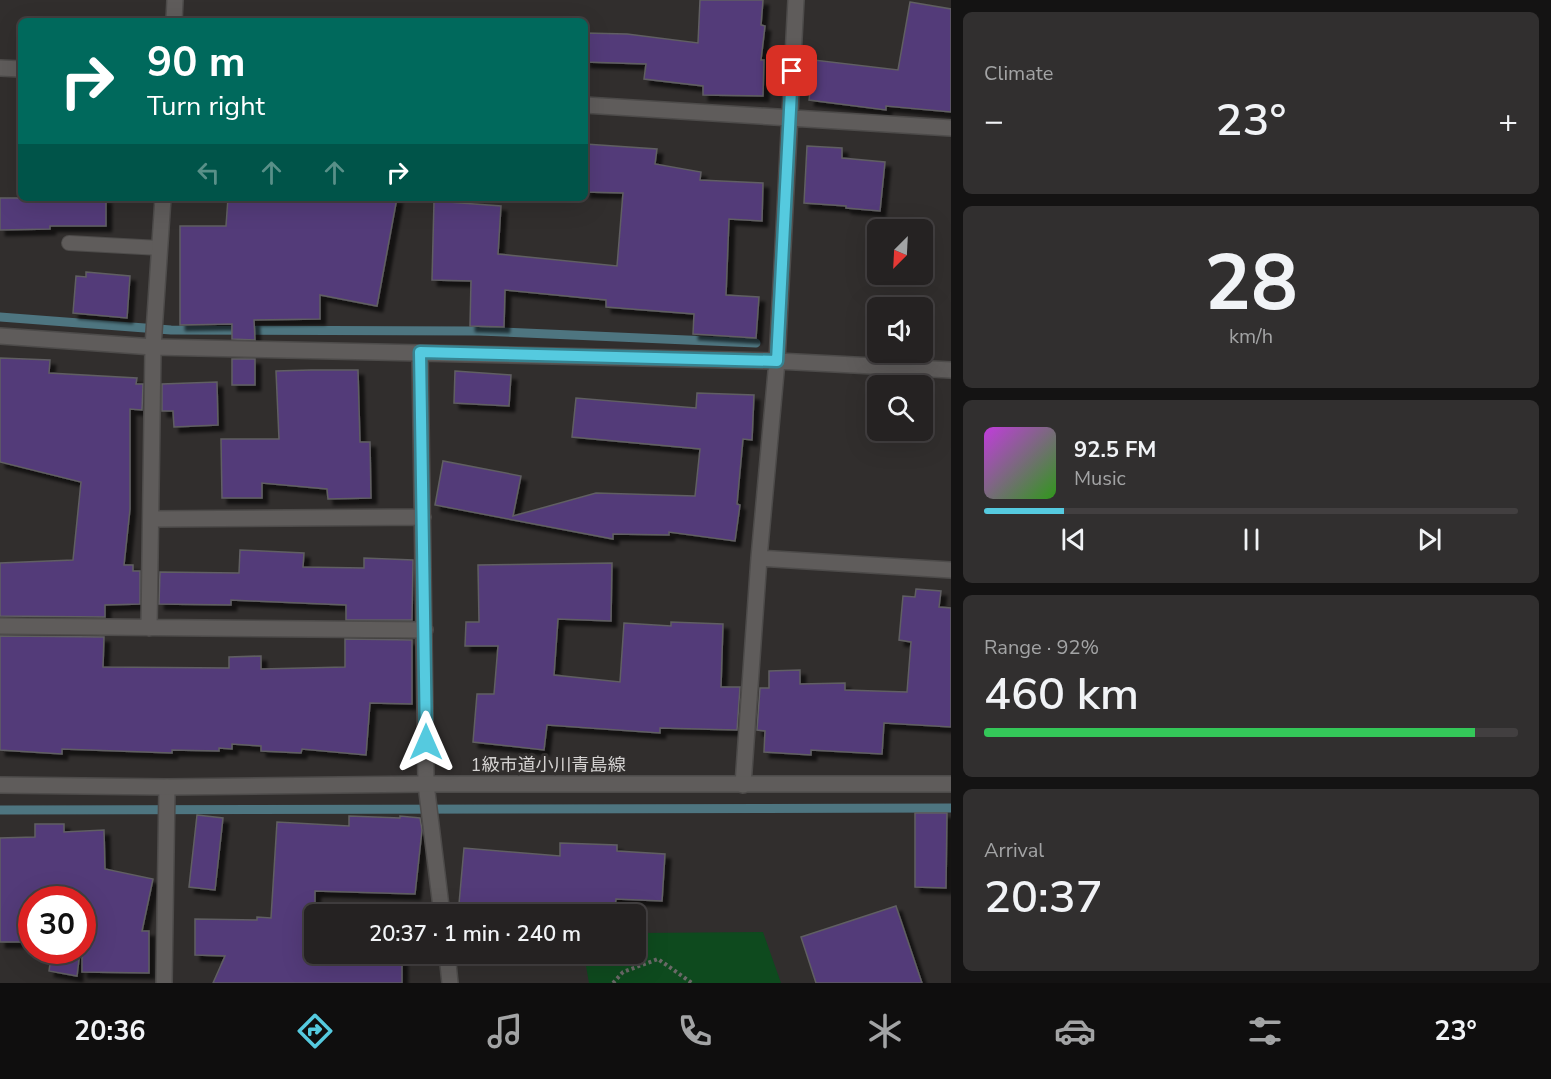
<!DOCTYPE html>
<meta charset="utf-8">
<style>
:root{--surface:#252222;--page:#312f2f;--text:#f1f3f6;--muted:#a3a4a5;--line:#423f40;--accent:#55cadf}
body{margin:0;font-family:"Nunito Sans","Noto Sans JP",sans-serif;background:var(--page);color:var(--text);height:100vh;display:flex;flex-direction:column;font-size:22px;white-space:nowrap}
*{box-sizing:border-box;margin:0}
p{font-size:20px;color:var(--muted)}
.icon{flex:none;width:33px;height:33px;fill:none;stroke:currentColor;stroke-width:2;stroke-linecap:round;stroke-linejoin:round}
.map{position:relative;flex:1;overflow:hidden}
.side{display:flex;flex-direction:column;gap:12px;padding:12px;background:#141313;width:600px}
.side>*{flex:none}
.guide{position:absolute;left:18px;top:18px;width:570px;height:183px;border-radius:9px;box-shadow:0 6px 24px #0002,0 0 0 2px var(--line);background:#00695c;color:#fff;overflow:hidden}
.needle{width:39px;rotate:204deg}
.tools{position:absolute;left:867px;top:219px;display:grid;gap:12px}
.tools a{display:grid;place-items:center;width:66px;height:66px;border-radius:9px;background:var(--surface);box-shadow:0 6px 24px #0002,0 0 0 2px var(--line);font-size:30px}
.speed{position:absolute;left:18px;top:886px;display:flex;gap:12px;font-size:30px;font-weight:700;text-align:center}
.speed>*{display:grid;place-content:center;width:78px;height:78px;border-radius:50%;background:var(--surface);box-shadow:0 6px 24px #0002,0 0 0 2px var(--line);line-height:1}
.speed .limit{border:9px solid #d22;background:#fff;color:#111}
.pin{position:absolute;display:grid;place-items:center;width:51px;height:51px;color:#fff;margin:-26px;border-radius:12px;box-shadow:0 3px 9px #0006}
.me{position:absolute;width:66px;margin:-33px;rotate:0deg;stroke-linejoin:round;filter:drop-shadow(0 0 4px #0008)}
.turn{display:flex;align-items:center;gap:21px;height:126px;padding:0 30px;font-size:27px}
.turn .icon{width:78px;height:78px;stroke-width:2.5}
.turn b{display:block;font-size:42px;line-height:51px}
.lanes{display:flex;align-items:center;height:57px;padding:0 30px;background:#0003;justify-content:center;gap:30px;direction:ltr}
.lanes .off{opacity:.35}
.big{font-size:45px;font-weight:600;line-height:1.1}
.side .tile{flex:1;display:flex;flex-direction:column;justify-content:center;gap:9px;min-width:0;padding:0 21px;border-radius:9px;background:var(--page)}
.side .dial{align-items:center;gap:0}
.dial b{font-size:78px;line-height:1}
.song{display:flex;align-items:center;gap:18px}
.cover{width:72px;height:72px;border-radius:9px;background:linear-gradient(135deg,hsl(290 70% 55%),hsl(110 70% 35%))}
.played{height:6px;border-radius:3px;background:linear-gradient(90deg,var(--accent) 15%,var(--line) 15%)}
.keys{display:flex;justify-content:space-around;direction:ltr}
.heat{display:flex;justify-content:space-between;align-items:center;font-size:33px;direction:ltr}
.charge{height:9px;border-radius:4px;background:linear-gradient(90deg,#34c759 92%,var(--line) 0)}
.trip{position:absolute;left:304px;top:904px;width:342px;height:60px;border-radius:9px;background:var(--surface);box-shadow:0 6px 24px #0002,0 0 0 2px var(--line);font-weight:600;line-height:60px;text-align:center}
.tabs{display:flex;height:96px;justify-content:space-around;align-items:center;background:#0f0e0e;color:var(--muted)}
.tabs .icon{width:42px;height:42px}
.tabs .on{color:var(--accent)}
.tabs b{font-size:27px;color:var(--text)}
main{display:flex;flex:1;min-height:0}
.map>svg:first-child{display:block}
.green{fill:#0e4a1e}
.lines{fill:none;stroke-linecap:round;stroke-linejoin:round}
.stream{stroke:#4e7580;stroke-width:9}
.building{fill:#533a79;stroke:#605f62;stroke-width:1.5;filter:url(#shadow)}
.lane-casing{stroke:#4d4b4a;stroke-width:16}
.street-casing{stroke:#4d4b4a;stroke-width:18}
.secondary-casing{stroke:#4d4b4a;stroke-width:18}
.path{stroke:#6b6968;stroke-width:4;stroke-dasharray:3 3;stroke-linecap:butt}
.lane{stroke:#5f5c5b;stroke-width:14}
.street{stroke:#5f5c5b;stroke-width:15}
.secondary{stroke:#5f5c5b;stroke-width:15}
.route-casing{stroke:#378391;stroke-width:15}
.route{stroke:#55cadf;stroke-width:10}
.labels{text-anchor:middle;dominant-baseline:central;stroke-width:6;stroke-linejoin:round;paint-order:stroke}
.street-label{font-size:18px;fill:#d4d2d1;stroke:#312e2d}
</style>
<main>
<div class="map">
<svg width="951" height="983" viewBox="0 0 951 983">
<defs>
<filter id="shadow"><feDropShadow dx="5.5" dy="5.5" stdDeviation="1.5" flood-color="#0009"/></filter>
</defs>
<rect width="100%" height="100%" fill="#312e2d"/>
<!-- green -->
<path class="green" d="M763 932 781 983H589L584 954H636V933Z"/>
<g class="lines">
<!-- stream -->
<path class="stream" d="M0 317 171 330 479 331 756 343
M0 810 951 808"/>
</g>
<!-- building -->
<path class="building" d="M700 0H763L761 25 765 26 761 60H764L763 96 703 95V86L644 79 646 64 585 62V33L627 34 698 43Z
M910 2 951 9V112L886 106V110L809 100 814 60 898 70Z
M585 144 657 149 655 164 701 172 700 180 763 183 762 221 729 219 726 295 759 297 756 338 693 334 694 314 606 307V300L505 290 504 327 470 326 471 281 432 280 434 201 501 206 498 254 617 266 623 193 585 192Z
M807 146 842 148V158L885 162 880 211 846 208V206L804 203Z
M0 198H106V226H50V229L0 230Z
M228 198H397L377 306 320 295V319L254 320 255 340 232 339V324L180 325V226H226Z
M86 272 130 276 127 318 73 313 76 276 86 277Z
M0 358 50 360 49 373 137 378 136 384H143L142 410 130 409V509L124 565H133V571H140V604L105 605V617L0 616V563L73 560 81 482 0 462Z
M232 359H255V385H232Z
M311 370H358L360 442H370L371 498 328 499 327 489 262 483V498H222L221 439H279L276 371Z
M455 371 511 375 509 406 454 403Z
M217 382 218 425 174 427 173 411H162V384Z
M697 393 754 395 752 440 743 439 737 504 740 505 735 541 669 532V535L613 534V539L435 505 443 461 521 476 513 516 596 493 695 496 700 449 572 437 576 398 696 408Z
M240 550 304 553 303 567 364 568V558L413 560 412 620H346V605L231 600V605L159 604 160 572 239 573Z
M612 563 611 621 558 619 554 675 620 682 624 623 671 626V622L723 624 721 687H740L737 730 660 728V733L547 725 544 750 473 742 477 694H494L498 646H465L466 622H479L478 565Z
M916 589 941 591 939 607 951 608V727L884 723 882 754 811 750V755L764 752 765 731 757 730 760 688H769V671L800 670V684L845 683V690L907 692 911 642 899 640 903 596 915 597Z
M0 636 104 637 103 667 229 668V657L261 656V669L345 667V639L412 640V704L370 703 366 755 302 749 301 753 261 751V746L232 744V749L219 748V751L172 750V753L62 749V754L0 750Z
M915 813H947L946 888 915 887Z
M197 815 223 818 215 890 189 887Z
M349 816 400 818V816L420 818 422 830 415 894 315 891V954H402V983H213L225 956 195 955V919L257 920V917L271 918 277 822 349 826Z
M35 824H64V832L104 830 105 869 153 879 142 931H149V973L82 972V900H32V942H0V838L35 837Z
M560 843 617 845V851L665 854 662 901 616 899 615 909 538 907 537 915H458L464 848 560 856Z
M896 906 922 983H816L801 937Z
M52 951H80L77 976 49 971Z"/>
<g class="lines">
<defs>
<path id="lane" d="M69 243 160 248"/>
<path id="street" d="M174 21 175 0
M0 68 21 69
M585 105 951 128
M0 336 153 347 777 361 951 370
M420 353 426 784 442 915
M151 519 423 517
M759 558 951 570
M0 626 425 630
M149 628 153 347 163 198
M743 785 759 558 777 361 796 0
M447 954 450 983
M164 983 167 787"/>
<path id="secondary" d="M0 785 167 787 426 784H951"/>
</defs>
<!-- lane casing -->
<use href="#lane" class="lane-casing"/>
<!-- street casing -->
<use href="#street" class="street-casing"/>
<!-- secondary casing -->
<use href="#secondary" class="secondary-casing"/>
<!-- path -->
<path class="path" d="M613 983 623 972 658 959 692 983"/>
<!-- lane -->
<use href="#lane" class="lane"/>
<!-- street -->
<use href="#street" class="street"/>
<!-- secondary -->
<use href="#secondary" class="secondary"/>
</g>
<g class="lines">
<defs>
<path id="route" d="M426 742 420 352 777 361 792 71"/>
</defs>
<!-- route casing -->
<use href="#route" class="route-casing"/>
<!-- route -->
<use href="#route" class="route"/>
</g>
<g class="labels">
<!-- street labels -->
<g class="street-label">
<text x="548" y="765">1級市道小川青島線</text>
</g>
</g>
</svg>
<div class="tools">
<a><svg class="needle" viewBox="-14 -14 28 28"><path d="M0-13l5 13h-10z" fill="#e53935"/><path d="M0 13l5-13h-10z" fill="#a3a4a5"/></svg></a>
<a><svg class="icon" aria-label="sound" viewBox="0 0 24 24"><path d="M4 9h4l5-4v14l-5-4H4zM17 9q2 3 0 6"/></svg></a>
<a><svg class="icon" aria-label="search" viewBox="0 0 24 24"><circle cx="10" cy="10" r="6"/><path d="M15 15l6 6"/></svg></a>
</div>
<div class="speed"><div class="limit">30</div></div>
<div class="pin" style="left:792px;top:71px;background:#d93025"><svg class="icon" aria-label="arrive" viewBox="0 0 24 24"><path d="M6 21V4h12l-3 4 3 4H6"/></svg></div>
<svg class="me" style="left:426px;top:742px" viewBox="-20 -20 40 40"><path d="M0-17L14 15 0 8-14 15z" fill="#55cadf" stroke="#fff" stroke-width="4"/></svg>
<div class="trip">20:37 · 1 min · 240 m</div>
<div class="guide">
<div class="turn"><svg class="icon" aria-label="right" viewBox="0 0 24 24"><path d="M7 20v-9h11M14 6l5 5-5 5"/></svg><div><b>90 m</b>Turn right</div></div>
<div class="lanes"><svg class="icon off" aria-label="left" viewBox="0 0 24 24"><path d="M17 20v-9H6M10 6l-5 5 5 5"/></svg><svg class="icon off" aria-label="ahead" viewBox="0 0 24 24"><path d="M12 20V5M6 11l6-6 6 6"/></svg><svg class="icon off" aria-label="ahead" viewBox="0 0 24 24"><path d="M12 20V5M6 11l6-6 6 6"/></svg><svg class="icon" aria-label="right" viewBox="0 0 24 24"><path d="M7 20v-9h11M14 6l5 5-5 5"/></svg></div>
</div>
</div>
<section class="side">
<div class="tile"><p>Climate</p>
<div class="heat"><a>−</a><b class="big">23°</b><a>+</a></div>
</div>
<div class="tile dial"><b>28</b><p>km/h</p></div>
<div class="tile">
<div class="song"><i class="cover"></i><div><b>92.5 FM</b><p>Music</p></div></div>
<div class="played"></div>
<div class="keys"><svg class="icon" aria-label="previous" viewBox="0 0 24 24"><path d="M18 5L8 12l10 7zM5 5v14"/></svg><svg class="icon" aria-label="pause" viewBox="0 0 24 24"><path d="M8 5v14M16 5v14"/></svg><svg class="icon" aria-label="next" viewBox="0 0 24 24"><path d="M6 5l10 7-10 7zM19 5v14"/></svg></div>
</div>
<div class="tile"><p>Range · 92%</p><b class="big">460 km</b><div class="charge"></div></div>
<div class="tile"><p>Arrival</p><b class="big">20:37</b></div>
</section>
</main>
<nav class="tabs">
<b>20:36</b>
<svg class="icon on" aria-label="directions" viewBox="0 0 24 24"><path d="M12 3l9 9-9 9-9-9zM9 14v-3h6M13 9l2 2-2 2"/></svg>
<svg class="icon" aria-label="music" viewBox="0 0 24 24"><path d="M9 18V5l10-2v13"/><circle cx="6" cy="18" r="3"/><circle cx="16" cy="16" r="3"/></svg>
<svg class="icon" aria-label="phone" viewBox="0 0 24 24"><path d="M5 4h4l2 5-3 2q2 4 5 5l2-3 5 2v4C11 20 4 13 5 4z"/></svg>
<svg class="icon" aria-label="climate" viewBox="0 0 24 24"><path d="M12 3v18M4 7l16 10M4 17L20 7"/></svg>
<svg class="icon" aria-label="car" viewBox="0 0 24 24"><path d="M5 17H2v-5l4-1 3-4h7l3 4 3 1v5h-3M9 17h6M6 11h13"/><circle cx="7" cy="17" r="2"/><circle cx="17" cy="17" r="2"/></svg>
<svg class="icon" aria-label="filters" viewBox="0 0 24 24"><path d="M4 7h16M4 17h16"/><circle cx="9" cy="7" r="2"/><circle cx="15" cy="17" r="2"/></svg>
<b>23°</b>
</nav>
